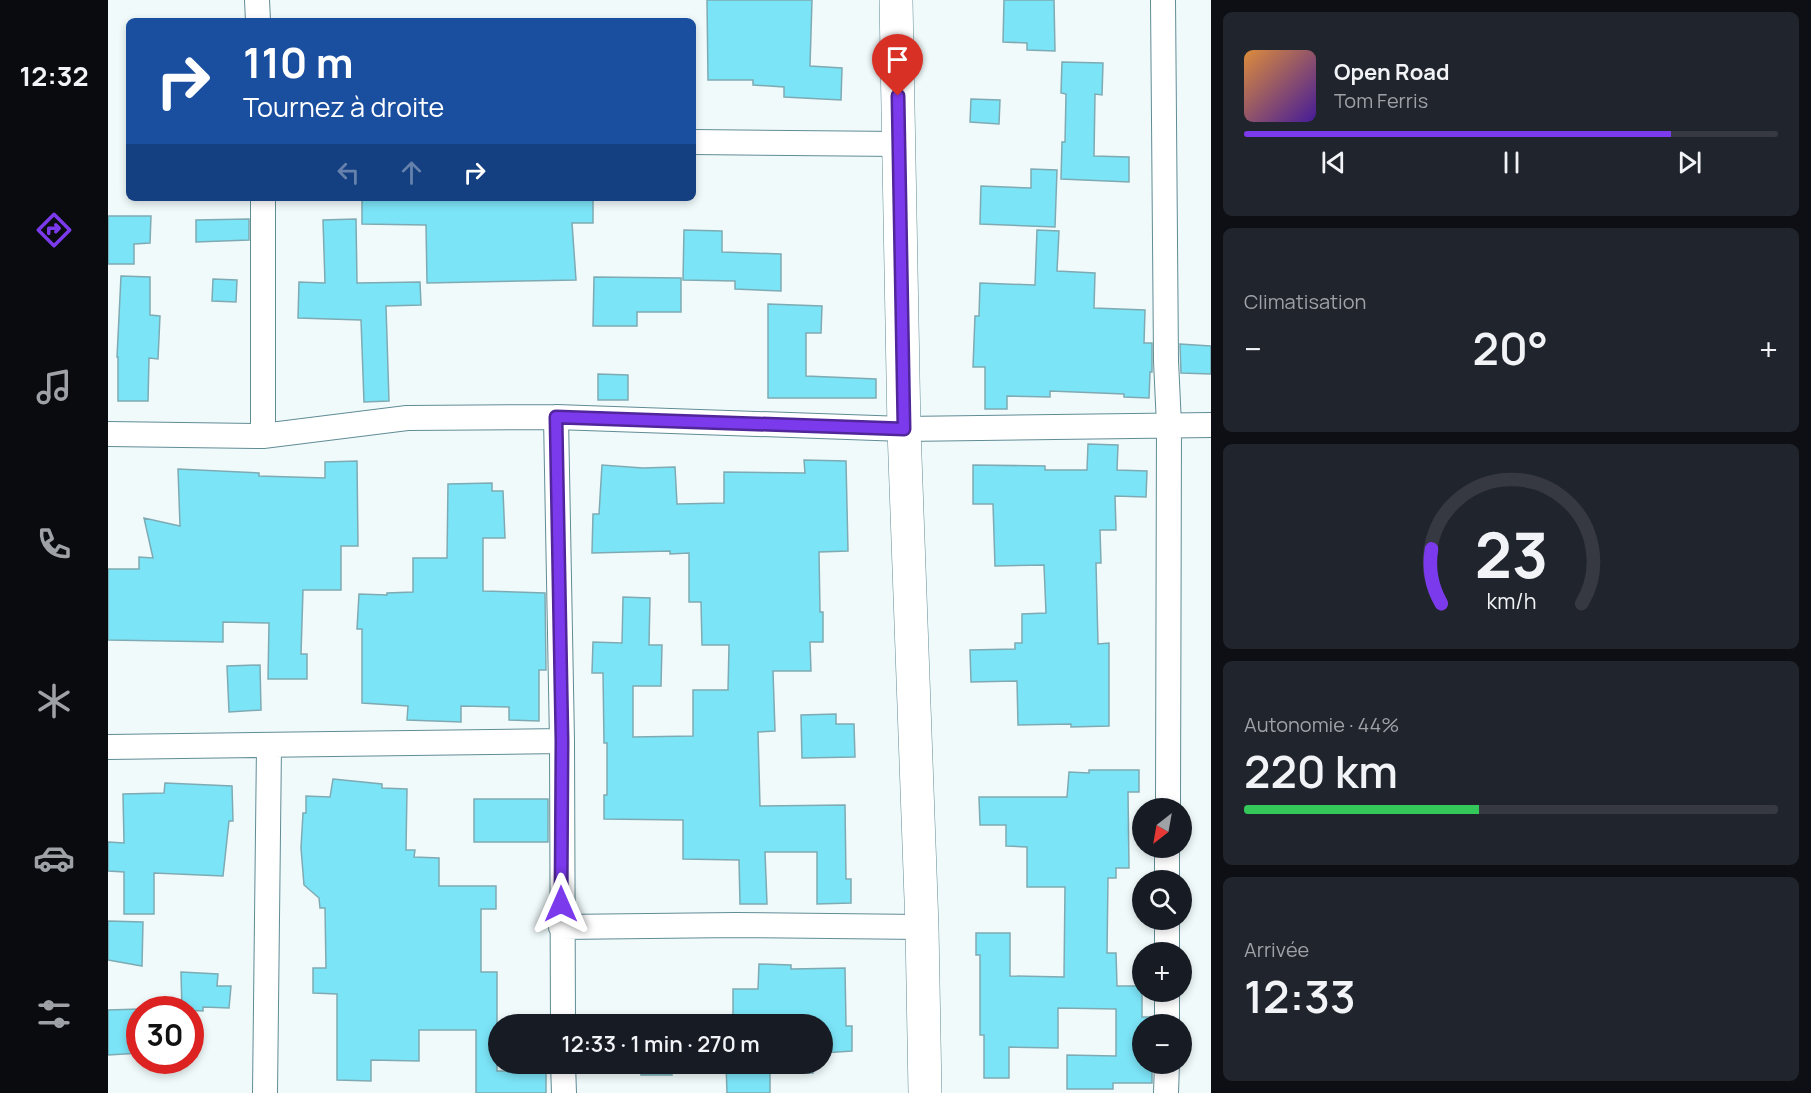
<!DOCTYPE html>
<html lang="fr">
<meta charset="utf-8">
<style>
:root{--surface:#171b24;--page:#20242c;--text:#f1f3f6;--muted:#9ea1a6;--line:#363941;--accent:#7c3aed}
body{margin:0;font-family:Manrope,sans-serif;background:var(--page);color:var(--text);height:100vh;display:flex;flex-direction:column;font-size:22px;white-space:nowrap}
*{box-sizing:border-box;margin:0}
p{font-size:20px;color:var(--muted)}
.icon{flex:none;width:33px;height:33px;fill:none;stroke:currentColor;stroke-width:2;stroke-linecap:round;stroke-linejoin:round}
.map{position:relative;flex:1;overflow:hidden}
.details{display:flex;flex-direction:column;gap:12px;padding:12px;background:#0d0f14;width:600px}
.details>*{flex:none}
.top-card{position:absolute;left:18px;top:18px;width:570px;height:183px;border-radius:9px;box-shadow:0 3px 9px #0003;background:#1a4fa0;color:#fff;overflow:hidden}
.needle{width:39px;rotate:211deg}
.buttons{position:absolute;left:1024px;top:798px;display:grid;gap:12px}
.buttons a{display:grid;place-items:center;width:60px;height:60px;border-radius:50%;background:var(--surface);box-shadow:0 3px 9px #0003;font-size:30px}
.speed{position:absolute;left:18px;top:996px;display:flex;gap:12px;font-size:30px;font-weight:700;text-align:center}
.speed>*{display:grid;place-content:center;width:78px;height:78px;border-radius:50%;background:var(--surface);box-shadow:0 3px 9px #0003;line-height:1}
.speed .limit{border:9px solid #d22;background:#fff;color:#111}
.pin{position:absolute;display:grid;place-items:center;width:51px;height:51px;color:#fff;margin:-62px -26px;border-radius:50% 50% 50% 0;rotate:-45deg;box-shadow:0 0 6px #0007}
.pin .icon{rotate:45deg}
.me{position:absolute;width:66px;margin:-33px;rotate:0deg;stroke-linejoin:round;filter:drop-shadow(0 0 4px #0008)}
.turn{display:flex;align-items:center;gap:21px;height:126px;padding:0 18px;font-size:27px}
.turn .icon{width:78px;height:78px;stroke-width:2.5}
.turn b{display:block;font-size:42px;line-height:51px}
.lanes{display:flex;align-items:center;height:57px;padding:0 18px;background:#0003;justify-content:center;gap:30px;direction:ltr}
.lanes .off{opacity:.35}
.big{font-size:45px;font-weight:600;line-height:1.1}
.details .widget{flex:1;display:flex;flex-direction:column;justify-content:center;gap:9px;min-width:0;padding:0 21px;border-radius:9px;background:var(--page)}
.details .dial{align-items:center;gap:0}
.dial svg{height:156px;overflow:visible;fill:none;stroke:var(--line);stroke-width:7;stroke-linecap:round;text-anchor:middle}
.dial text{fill:var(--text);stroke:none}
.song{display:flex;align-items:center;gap:18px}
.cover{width:72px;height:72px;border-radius:9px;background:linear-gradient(135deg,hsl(30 70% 55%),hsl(260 70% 35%))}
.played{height:6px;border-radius:3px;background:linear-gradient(90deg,var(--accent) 80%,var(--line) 80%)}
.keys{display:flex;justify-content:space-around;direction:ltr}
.heat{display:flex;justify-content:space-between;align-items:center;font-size:33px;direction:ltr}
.charge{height:9px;border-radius:4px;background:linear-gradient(90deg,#34c759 44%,var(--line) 0)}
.trip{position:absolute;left:380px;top:1014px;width:345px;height:60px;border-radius:30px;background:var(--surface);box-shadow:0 3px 9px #0003;font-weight:600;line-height:60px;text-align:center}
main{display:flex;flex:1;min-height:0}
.tab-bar{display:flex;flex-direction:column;width:108px;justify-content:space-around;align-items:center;background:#090b0e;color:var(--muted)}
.tab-bar .icon{width:42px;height:42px}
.tab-bar .active{color:var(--accent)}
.tab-bar b{font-size:27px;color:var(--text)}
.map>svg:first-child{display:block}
.building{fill:#7ce4f7;stroke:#7eabb3;stroke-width:1.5}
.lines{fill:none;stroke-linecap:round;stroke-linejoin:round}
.street-casing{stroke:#608c94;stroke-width:26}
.secondary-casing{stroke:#608c94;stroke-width:34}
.street{stroke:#fff;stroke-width:24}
.secondary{stroke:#fff;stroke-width:33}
.route-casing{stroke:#51269a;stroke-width:15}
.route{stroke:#7c3aed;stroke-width:10}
</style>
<main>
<nav class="tab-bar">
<b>12:32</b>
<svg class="icon active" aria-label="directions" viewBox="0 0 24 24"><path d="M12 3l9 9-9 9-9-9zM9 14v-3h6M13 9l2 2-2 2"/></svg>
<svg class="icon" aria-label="music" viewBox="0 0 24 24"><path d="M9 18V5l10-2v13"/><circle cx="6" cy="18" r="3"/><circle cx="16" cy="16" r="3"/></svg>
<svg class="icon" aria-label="phone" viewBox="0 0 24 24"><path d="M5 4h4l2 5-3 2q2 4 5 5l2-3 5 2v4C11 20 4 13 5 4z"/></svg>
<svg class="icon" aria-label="climate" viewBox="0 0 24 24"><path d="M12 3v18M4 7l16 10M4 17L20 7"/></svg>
<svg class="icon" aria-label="car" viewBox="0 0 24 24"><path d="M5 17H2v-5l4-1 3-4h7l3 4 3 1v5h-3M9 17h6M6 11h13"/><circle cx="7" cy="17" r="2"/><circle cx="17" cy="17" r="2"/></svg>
<svg class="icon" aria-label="filters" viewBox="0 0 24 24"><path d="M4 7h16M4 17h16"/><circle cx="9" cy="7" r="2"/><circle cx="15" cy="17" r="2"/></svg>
</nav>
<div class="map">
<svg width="1103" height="1093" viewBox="0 0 1103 1093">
<rect width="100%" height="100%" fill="#f0fafb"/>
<!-- building -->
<path class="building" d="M599 0H704L702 66 734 68 733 100 676 97V87L645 85V80H600Z
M896 0H946L947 51 919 50V43L895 42Z
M954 62 995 63 994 95 987 94 986 156 1021 157V182L953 179 954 142H957L958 94 953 93Z
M863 99 892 100 891 124 862 122Z
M923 169 949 170 947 227 872 224 873 186 923 188Z
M254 198H485V223H464L468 280 319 283 318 225 254 224Z
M0 216H43L42 243 26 244V264H0Z
M141 219V240L88 242V220Z
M248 219 249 283 312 282 313 305 278 306 281 401 256 402 253 320 190 318 191 282 217 283 215 220Z
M576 230 614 231V252L673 254V291L627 289V281L575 280Z
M929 230 951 231 949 271 987 273 986 308 1037 310 1036 343H1044V372H1042L1041 398 1016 397V394L942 391V397L899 396V409H877V367H865L867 316H871L872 283 927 285Z
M13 276 42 277V315L52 316 50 359 41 358 40 401H10V357H9Z
M486 277 573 278V312H529V326H485Z
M105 279 129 280 128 302 104 301Z
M660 304 714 306 713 333H698V376L768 379V398H660Z
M1072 344 1103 346V374L1073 373Z
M490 374 520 375V400H490Z
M980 444 1010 445 1009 470 1039 471 1038 497 1007 496 1008 530H992L993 563H988L990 644 1001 643V726L963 727V724L910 725 909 681 863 682 862 650 907 649V643H914V614L938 613 936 565 887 566 885 504H865V465L937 466V470H979Z
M696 460 738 461 740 551 711 552 712 612H715V642H702L703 671H665L667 731 650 732 652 806 737 805 738 879H743V903L709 904V852H657L659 904H632L631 860 575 859V820L496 819V795H499V743H496L495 673H484L485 642 514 643 515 597 542 598 541 645H554L553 686H525V737L585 736V690H620L621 645H594L593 602H581V553L562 554V551L484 553 485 514H491L494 465 535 468 567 467 569 504 616 503V472L697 473Z
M249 461 250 546H233V590H195L193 654H199V679H160L161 623 115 622V642L0 640V569H31V557L45 558 36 518 72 526 70 469 151 473V476L217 478V462Z
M384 483V491H395L397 538H375V591L437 593 438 670H431V721L401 720V707L353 706V722L299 720 300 706 254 703V629H249L251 594 279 595V593L305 592V558H339L340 484Z
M152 665 153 710 121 712 119 666Z
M728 714V724H746L747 757 694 758 693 715Z
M981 770H1031V792H1020L1021 868H1008V878H1000L999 953H1008L1009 986H1034V1017H1044V1024H1035V1064H1044V1083H1005V1089H959V1055L1008 1056V1009L950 1008V1048L901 1047V1078H876V1035H872V955H868V933H902V976L956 977 957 887H919V847L898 846V825H872L871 797H959L961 772 981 773Z
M225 779 274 784V788L299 789 298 850H307L306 857 331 858V886H388V909H373V972H389V1071H438V1093H368V1030H311V1061L263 1060V1081L229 1080V994L205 993V968H218L217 908H212L211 898 196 885 193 848 195 813H198V796L222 797Z
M57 783 124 786 125 821H121L115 876 46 873V914H16V872L0 871V842L16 843 15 794 56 793Z
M366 799H440V842H366Z
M0 921 35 922 34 966 0 960Z
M651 964 683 965V969L737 968 738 1026H744V1051L714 1053V1024H618H625V989H650Z
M73 972 110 974 109 986H123L121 1008 95 1007V1011L74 1010Z
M32 1009V1053L0 1055V1010Z
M533 1064H564V1075H533Z
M618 1064H705V1073H662V1093H619Z"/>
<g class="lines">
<defs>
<path id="street" d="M149 0 150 21
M1055 0 1058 361 1061 425 1060 808
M585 142 792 144
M448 417 454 741 455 1024
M0 434 155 436 299 418 448 417 796 429 1103 425
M155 436V198
M0 747 454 741
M1059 880V848
M453 927 628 925 814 927
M1059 952V920
M1059 1024V992
M455 1064 456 1093
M157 1093 161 745
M1058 1093 1059 1064"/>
<path id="secondary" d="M788 0 796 429 814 927 817 1093"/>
</defs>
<!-- street casing -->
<use href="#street" class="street-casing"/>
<!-- secondary casing -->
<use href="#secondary" class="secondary-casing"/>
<!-- street -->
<use href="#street" class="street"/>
<!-- secondary -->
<use href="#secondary" class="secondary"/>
</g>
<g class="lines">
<defs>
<path id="route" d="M453 904 454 741 448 417 796 429 790 96"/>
</defs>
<!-- route casing -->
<use href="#route" class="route-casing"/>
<!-- route -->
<use href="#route" class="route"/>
</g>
</svg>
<div class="buttons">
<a><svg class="needle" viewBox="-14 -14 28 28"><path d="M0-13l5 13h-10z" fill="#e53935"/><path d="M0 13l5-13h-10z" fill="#9ea1a6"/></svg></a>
<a><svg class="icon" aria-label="search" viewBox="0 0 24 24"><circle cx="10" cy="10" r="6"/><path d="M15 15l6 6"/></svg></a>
<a>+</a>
<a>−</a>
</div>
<div class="speed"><div class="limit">30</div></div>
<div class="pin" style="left:790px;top:96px;background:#d93025"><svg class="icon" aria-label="arrive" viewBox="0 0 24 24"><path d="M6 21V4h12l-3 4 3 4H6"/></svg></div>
<svg class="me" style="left:453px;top:904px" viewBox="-20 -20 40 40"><path d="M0-17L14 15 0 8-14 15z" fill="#7c3aed" stroke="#fff" stroke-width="4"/></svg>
<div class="trip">12:33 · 1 min · 270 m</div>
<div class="top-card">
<div class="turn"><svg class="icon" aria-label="right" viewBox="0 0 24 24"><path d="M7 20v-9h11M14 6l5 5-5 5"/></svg><div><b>110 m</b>Tournez à droite</div></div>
<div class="lanes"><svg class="icon off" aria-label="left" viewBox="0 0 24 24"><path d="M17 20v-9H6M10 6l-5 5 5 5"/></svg><svg class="icon off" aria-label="ahead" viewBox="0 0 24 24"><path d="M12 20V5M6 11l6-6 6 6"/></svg><svg class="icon" aria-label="right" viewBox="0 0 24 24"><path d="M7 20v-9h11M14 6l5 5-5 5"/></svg></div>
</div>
</div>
<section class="details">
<div class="widget">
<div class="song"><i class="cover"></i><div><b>Open Road</b><p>Tom Ferris</p></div></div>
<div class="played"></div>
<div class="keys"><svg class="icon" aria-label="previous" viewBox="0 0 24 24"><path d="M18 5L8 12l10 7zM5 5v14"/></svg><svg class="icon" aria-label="pause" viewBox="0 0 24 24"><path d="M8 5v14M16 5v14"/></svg><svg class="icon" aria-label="next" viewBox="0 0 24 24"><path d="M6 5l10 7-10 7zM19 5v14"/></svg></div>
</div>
<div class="widget"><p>Climatisation</p>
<div class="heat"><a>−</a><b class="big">20°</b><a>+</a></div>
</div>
<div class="widget dial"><svg viewBox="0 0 100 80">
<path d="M14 69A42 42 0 1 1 86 69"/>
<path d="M14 69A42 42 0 0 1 9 41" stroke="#7c3aed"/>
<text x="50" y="56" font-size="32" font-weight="700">23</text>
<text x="50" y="72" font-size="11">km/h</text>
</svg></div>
<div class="widget"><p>Autonomie · 44%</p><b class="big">220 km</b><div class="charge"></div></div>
<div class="widget"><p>Arrivée</p><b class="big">12:33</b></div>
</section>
</main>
